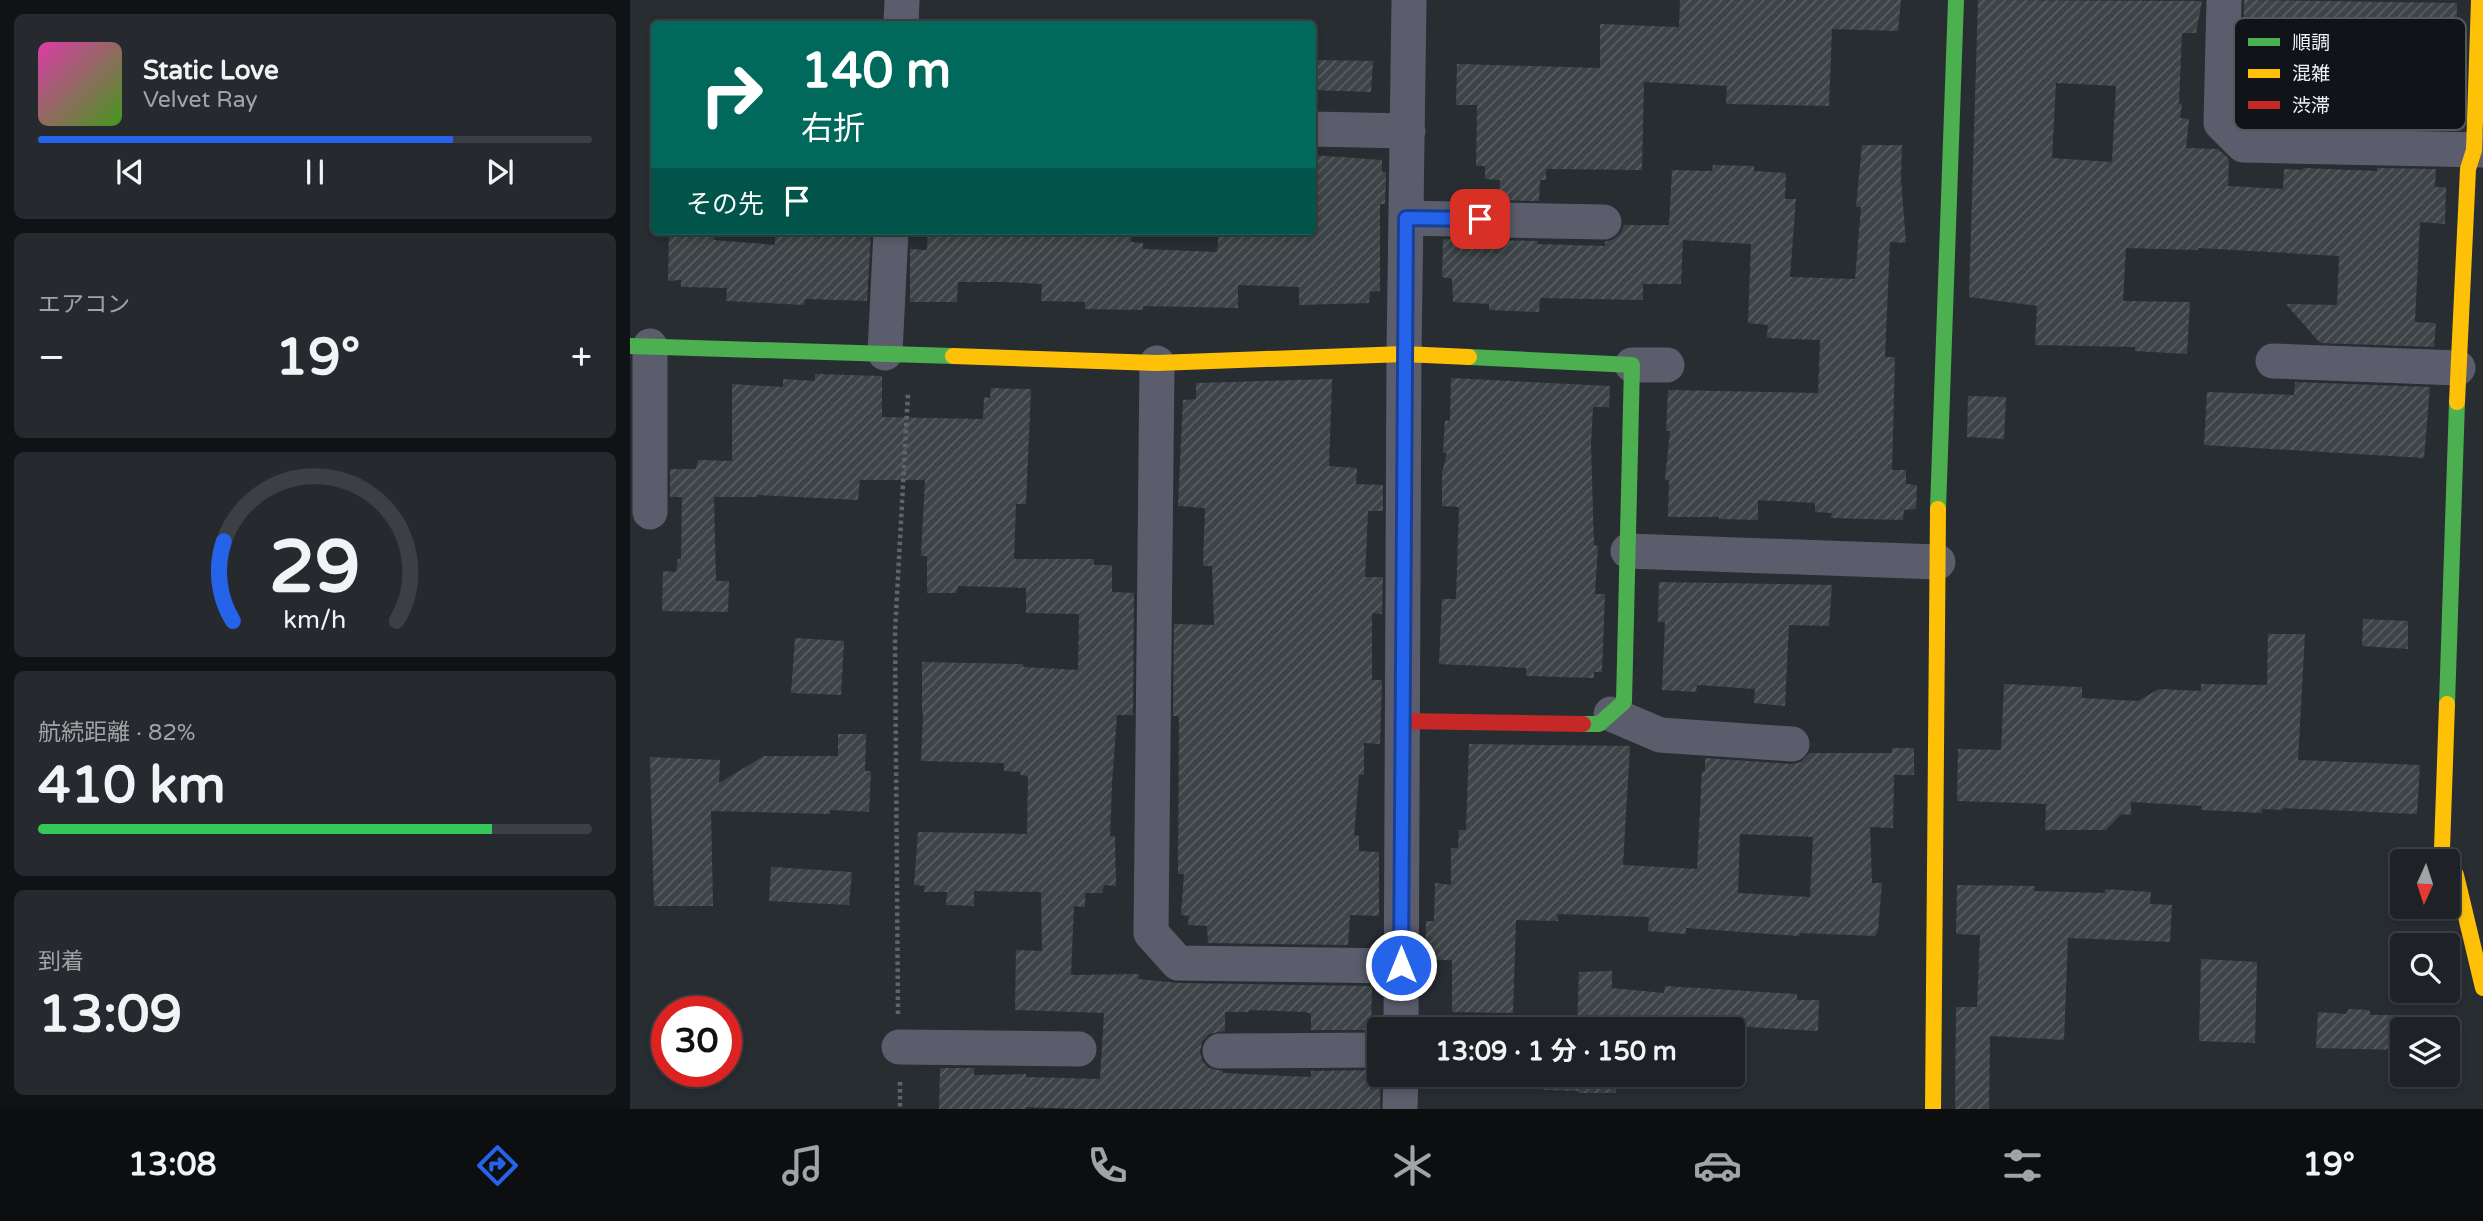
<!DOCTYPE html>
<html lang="ja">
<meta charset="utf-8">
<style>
:root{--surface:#1e2226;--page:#262a2e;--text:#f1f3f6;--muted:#a1a4a7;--line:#3c3f43;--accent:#2563eb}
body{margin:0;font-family:"Varela Round","Noto Sans JP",sans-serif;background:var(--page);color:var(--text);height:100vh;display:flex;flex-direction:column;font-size:26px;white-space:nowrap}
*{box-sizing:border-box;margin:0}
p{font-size:23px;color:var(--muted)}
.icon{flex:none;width:38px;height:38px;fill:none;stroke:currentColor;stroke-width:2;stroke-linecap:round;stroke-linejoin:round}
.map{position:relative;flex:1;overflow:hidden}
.panel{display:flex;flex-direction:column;gap:14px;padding:14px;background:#101315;width:630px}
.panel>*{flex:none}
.hud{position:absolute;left:21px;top:21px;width:665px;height:214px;border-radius:7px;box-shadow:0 4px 10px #0003,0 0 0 2px var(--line);background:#00695c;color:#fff;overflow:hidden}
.needle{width:46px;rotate:183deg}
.controls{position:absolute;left:1760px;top:849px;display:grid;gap:14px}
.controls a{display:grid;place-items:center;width:70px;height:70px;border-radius:7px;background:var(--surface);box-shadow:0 4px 10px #0003,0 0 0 2px var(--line);font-size:35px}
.speed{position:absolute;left:21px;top:996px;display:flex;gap:14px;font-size:35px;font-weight:700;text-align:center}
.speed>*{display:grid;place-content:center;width:91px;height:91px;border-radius:50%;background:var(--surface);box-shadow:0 4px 10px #0003,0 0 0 2px var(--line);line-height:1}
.speed .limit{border:10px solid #d22;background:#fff;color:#111}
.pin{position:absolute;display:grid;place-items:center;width:60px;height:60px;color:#fff;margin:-30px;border-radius:14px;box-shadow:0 4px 10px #0006}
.me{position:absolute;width:77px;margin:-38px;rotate:0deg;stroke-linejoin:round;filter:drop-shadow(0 0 5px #0008)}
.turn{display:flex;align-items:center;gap:24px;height:147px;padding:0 35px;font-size:32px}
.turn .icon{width:91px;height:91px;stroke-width:2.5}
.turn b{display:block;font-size:49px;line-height:60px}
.then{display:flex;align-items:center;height:66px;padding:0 35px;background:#0003;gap:14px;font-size:26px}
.big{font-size:52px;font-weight:700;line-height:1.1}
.panel .tile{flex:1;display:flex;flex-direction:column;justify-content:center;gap:10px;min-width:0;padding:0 24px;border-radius:10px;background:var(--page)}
.panel .dial{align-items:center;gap:0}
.dial svg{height:182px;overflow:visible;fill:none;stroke:var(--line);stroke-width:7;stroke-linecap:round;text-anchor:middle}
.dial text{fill:var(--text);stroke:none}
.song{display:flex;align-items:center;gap:21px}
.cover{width:84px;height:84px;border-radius:10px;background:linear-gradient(135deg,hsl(320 70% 55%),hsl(100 70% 35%))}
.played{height:7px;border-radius:4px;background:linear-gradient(90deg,var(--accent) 75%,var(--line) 75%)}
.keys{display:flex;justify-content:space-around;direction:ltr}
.heat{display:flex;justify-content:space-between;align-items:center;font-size:38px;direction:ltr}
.charge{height:10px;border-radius:5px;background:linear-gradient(90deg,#34c759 82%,var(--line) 0)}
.trip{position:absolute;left:737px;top:1017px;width:378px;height:70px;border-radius:7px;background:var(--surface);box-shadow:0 4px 10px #0003,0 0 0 2px var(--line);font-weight:700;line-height:70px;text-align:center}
.tabs{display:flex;height:112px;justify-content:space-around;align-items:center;background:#0c0e0f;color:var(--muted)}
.tabs .icon{width:49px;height:49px}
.tabs .on{color:var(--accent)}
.tabs b{font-size:32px;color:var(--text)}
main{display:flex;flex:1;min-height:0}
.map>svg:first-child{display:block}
.building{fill:url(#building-hatch);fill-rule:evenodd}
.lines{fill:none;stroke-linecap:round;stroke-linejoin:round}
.path{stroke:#5f636d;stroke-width:4.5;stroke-dasharray:3.5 3.5;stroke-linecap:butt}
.street{stroke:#5b5d6c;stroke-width:35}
.fast{stroke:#4caf50;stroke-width:16}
.slow{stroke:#ffc107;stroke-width:16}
.jam{stroke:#c62828;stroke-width:16}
.route-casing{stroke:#184099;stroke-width:18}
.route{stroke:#2563eb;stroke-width:12}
.key{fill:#101418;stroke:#52575c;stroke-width:2}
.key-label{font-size:19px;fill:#edf3f9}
</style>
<main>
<section class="panel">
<div class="tile">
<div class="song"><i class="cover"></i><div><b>Static Love</b><p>Velvet Ray</p></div></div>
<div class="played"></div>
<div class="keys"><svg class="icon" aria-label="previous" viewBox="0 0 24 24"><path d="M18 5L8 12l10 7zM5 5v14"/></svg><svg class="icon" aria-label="pause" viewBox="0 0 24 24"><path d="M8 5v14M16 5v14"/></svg><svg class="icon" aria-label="next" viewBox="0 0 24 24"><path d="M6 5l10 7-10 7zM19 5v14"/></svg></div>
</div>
<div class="tile"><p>エアコン</p>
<div class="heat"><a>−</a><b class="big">19°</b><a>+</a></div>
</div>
<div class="tile dial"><svg viewBox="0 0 100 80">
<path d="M14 69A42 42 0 1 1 86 69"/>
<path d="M14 69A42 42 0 0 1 10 34" stroke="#2563eb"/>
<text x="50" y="56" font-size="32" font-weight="700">29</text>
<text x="50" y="72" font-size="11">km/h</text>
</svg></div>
<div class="tile"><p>航続距離 · 82%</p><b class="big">410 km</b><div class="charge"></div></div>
<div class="tile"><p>到着</p><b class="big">13:09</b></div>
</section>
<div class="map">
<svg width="1853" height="1109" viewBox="0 0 1853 1109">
<defs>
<pattern id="building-hatch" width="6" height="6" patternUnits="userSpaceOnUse" patternTransform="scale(1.75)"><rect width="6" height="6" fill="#3d4346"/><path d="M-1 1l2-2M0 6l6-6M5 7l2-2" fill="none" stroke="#595f61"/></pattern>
</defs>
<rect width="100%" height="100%" fill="#282d32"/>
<!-- building -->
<path class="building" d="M1050 0H1271L1268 31 1202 29 1199 106 1096 104 1097 86 1014 82 1012 170 916 169V180H910L909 201 869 200 870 180 855 179V166H846L847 105H826L827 64 970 68V24L1049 27Z
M1348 0 1572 1 1566 33H1552L1549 104H1552L1550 118 1559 119 1556 148 1588 149 1599 159 1598 186 1653 189 1654 169 1673 170V168L1747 171V168L1806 169 1805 187H1816L1815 224 1790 222 1785 322 1806 323 1804 347 1690 343 1656 304 1707 305 1709 256 1568 248V250L1496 248 1493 301 1560 302 1557 354 1505 351V347L1405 345 1407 306 1339 297ZM1426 83 1486 86 1482 162 1422 158Z
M1614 0 1827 3 1824 108H1809L1808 129 1747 128 1748 113 1612 106Z
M682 60 743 61 741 92 682 90Z
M1232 145H1272L1271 180 1276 243 1260 242 1255 357H1265L1262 470H1276V484L1287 485 1286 509 1274 510 1273 520 1201 518 1202 513 1185 512V503L1128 500V520L1089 519V517H1038L1039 480H1035L1040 431H1036L1038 390 1188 393 1190 340 1137 338 1138 325 1118 323 1121 244 1053 240 1051 284H1013V300L910 298 909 312 859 310V304L823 302 822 279 812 277 813 239 908 241 907 244 975 246V242L984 239 991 233 994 225H1039L1042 170 1082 171 1083 165 1124 166V171L1156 173 1155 199H1166L1160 277 1225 279 1231 207H1226Z
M682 155 752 160V172H756L755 204H750V291L740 292 739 303 669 305V287L608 285V308L513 306V310L455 309V302L411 301 412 284 376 282H328L327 302H280V249L297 250 298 231H502L501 242 513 243V249L587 252 589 231H682Z
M39 231H85L84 240 145 245V231H241L237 301 175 299 174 305 96 301 97 288 51 287V280L38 281Z
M185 374 252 376V417L353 419 354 397 360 398 361 388 401 389 396 504H386L384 559H464V565H482V592L504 593 503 715H487L482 783 480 836H485L486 886 474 885 472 893H455V907L444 906 441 975 509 974 508 979 548 983 742 986 741 1030H681V1014L676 1012 619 1010V1012H595V1031L579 1034 572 1042 570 1052 573 1062 579 1068 593 1071V1073L681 1077V1071L749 1070 751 1074 750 1109H452L396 1107V1109H309L310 1068H344V1075L396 1074V1077L470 1079 474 1013 385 1010 386 950 412 951 411 892 344 891V906L316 905 317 892H294L295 886 284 885 288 832 397 834 398 776 390 775 391 772 374 771V763L291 761 293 713H292V662L393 664V667L448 670 449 614 396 613V588L328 586 326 593H297V556H291L295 480H230L228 500 127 495V497H84L86 581H99L98 612 32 611 33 571 46 572 48 559H51L52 497H40V469H66L68 460 102 461V384L153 387V379L185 381Z
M821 378 980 386 979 407H963L961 445 964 545 968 546 965 594H975L972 672H964V678L896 676V668L809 664 812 599H826L829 507 812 506V473L817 453H813L815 420 820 421Z
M702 379 699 466 727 468 726 484 753 485V511H738L735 577H753L752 614 742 613V680H752L750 744 734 743V775H729L724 835 729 836V851L749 852V916L720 915 718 945 578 943 577 926 558 925 559 916 551 915 554 874H548L549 716H543L544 624 584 625 582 566H573L575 508 548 506 553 400 566 399V383Z
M1665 382 1800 387 1794 458 1574 445 1577 392 1664 395Z
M1338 396 1376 397 1374 439 1337 437Z
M1029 582 1202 585 1199 626 1159 625 1155 706 1124 703 1125 689 1067 685 1066 692 1032 690 1035 622H1028Z
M1733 619 1778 621V649L1732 646Z
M1638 634H1675L1668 760 1790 765 1787 814 1653 808V810L1632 809V813L1571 810 1572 806 1501 802V815L1491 814 1476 830H1415L1416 804 1327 801 1328 749 1371 750 1374 684 1452 687V698L1508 701 1529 689 1571 691V684L1637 685Z
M165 638 214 641 211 695 161 693Z
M208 734H236L235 771H241L239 812 200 810V814L81 811 83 906H24L20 757 90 760 89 783 134 756H208Z
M839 744 1000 746 993 865 1067 869 1072 772 1075 771V758L1161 764 1171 762 1180 753H1262V748H1284V775H1264L1263 828 1240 827 1242 883H1252L1248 930 1245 936 1170 933 1169 936 1056 928V934L1018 931 1019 917 927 914 928 921 886 920 883 1013 822 1012V960H795L796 921H804L805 883 821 885V848H828L829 830H836ZM1110 834 1183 837 1180 897 1108 893Z
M141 867 222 872 219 905 139 901Z
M1327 885 1405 886 1404 891 1475 893V889L1521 892 1520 904 1542 905 1540 942 1438 938 1434 1040 1360 1036 1359 1109H1325L1326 1007H1347L1350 935 1326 934Z
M1571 959 1627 962 1625 1043 1569 1041Z
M982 971V988L1034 993 1035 986 1167 994V1000H1189L1188 1031 1081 1025V1029H916V1026L947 1027 949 972Z
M1719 1009 1739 1010 1741 1015H1773V1050L1686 1048 1688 1012 1716 1014Z
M913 1074H987L986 1093H948V1091L913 1090Z"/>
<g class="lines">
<!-- path -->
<path class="path" d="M268 1014 265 632 278 393
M270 1082V1109"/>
<!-- street -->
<path class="street" d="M1594 0 1591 123 1613 145 1853 150
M271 24 272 0
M682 129 778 131
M776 218 974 222
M20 346V512
M255 353 261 231
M1643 361 1828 368
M527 363 521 933 548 963 771 966
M1002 365H1037
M998 551 1308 562
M981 714 1030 735 1162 744
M771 1029 774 354 779 0
M269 1047 449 1049
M590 1051 749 1050
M770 1109 771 1074"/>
<!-- fast -->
<path class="fast" d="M0 346 323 356
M839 357 1002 365 994 702 969 724H953
M1308 509 1326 0
M1817 704 1827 402"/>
<!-- slow -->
<path class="slow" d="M323 356 527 363 774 354 839 357
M1827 402 1838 169 1844 150 1849 0
M1817 704 1812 849 1826 875 1853 988
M1303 1109 1308 509"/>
<!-- jam -->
<path class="jam" d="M772 721 953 724"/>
</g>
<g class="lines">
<defs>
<path id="route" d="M771 965 776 218 850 219"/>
</defs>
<!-- route casing -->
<use href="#route" class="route-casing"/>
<!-- route -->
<use href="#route" class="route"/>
</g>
<!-- legend -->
<rect x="1604" y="18" width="232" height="112" rx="10" class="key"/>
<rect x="1618" y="38" width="32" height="8" fill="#4caf50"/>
<rect x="1618" y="69" width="32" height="9" fill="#ffc107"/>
<rect x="1618" y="101" width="32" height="8" fill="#c62828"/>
<g class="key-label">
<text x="1662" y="49">順調</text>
<text x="1662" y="80">混雑</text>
<text x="1662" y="112">渋滞</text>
</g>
</svg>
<div class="controls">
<a><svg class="needle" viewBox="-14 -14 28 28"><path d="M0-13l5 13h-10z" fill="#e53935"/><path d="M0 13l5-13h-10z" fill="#a1a4a7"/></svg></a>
<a><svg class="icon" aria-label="search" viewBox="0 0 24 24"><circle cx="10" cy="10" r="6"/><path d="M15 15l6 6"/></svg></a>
<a><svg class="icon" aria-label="layers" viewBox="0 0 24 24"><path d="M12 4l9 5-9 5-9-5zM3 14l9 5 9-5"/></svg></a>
</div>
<div class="speed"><div class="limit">30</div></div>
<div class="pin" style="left:850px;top:219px;background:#d93025"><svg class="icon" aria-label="arrive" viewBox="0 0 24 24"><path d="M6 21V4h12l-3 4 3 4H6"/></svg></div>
<svg class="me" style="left:771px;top:965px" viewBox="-20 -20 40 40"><circle r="17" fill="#2563eb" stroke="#fff" stroke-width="3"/><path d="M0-11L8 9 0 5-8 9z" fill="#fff"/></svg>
<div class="trip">13:09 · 1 分 · 150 m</div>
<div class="hud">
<div class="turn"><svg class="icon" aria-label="right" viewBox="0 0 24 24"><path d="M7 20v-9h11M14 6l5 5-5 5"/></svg><div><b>140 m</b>右折</div></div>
<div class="then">その先<svg class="icon" aria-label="arrive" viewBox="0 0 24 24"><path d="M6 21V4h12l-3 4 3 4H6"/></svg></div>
</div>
</div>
</main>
<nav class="tabs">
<b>13:08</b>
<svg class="icon on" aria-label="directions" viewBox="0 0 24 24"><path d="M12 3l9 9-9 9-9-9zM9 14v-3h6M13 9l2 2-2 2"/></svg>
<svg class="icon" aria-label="music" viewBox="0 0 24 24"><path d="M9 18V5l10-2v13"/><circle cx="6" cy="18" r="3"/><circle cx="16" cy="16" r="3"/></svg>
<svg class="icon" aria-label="phone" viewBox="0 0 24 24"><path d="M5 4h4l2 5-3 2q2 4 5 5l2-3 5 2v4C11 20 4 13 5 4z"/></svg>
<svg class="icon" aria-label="climate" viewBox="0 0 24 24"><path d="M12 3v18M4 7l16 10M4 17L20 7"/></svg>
<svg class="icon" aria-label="car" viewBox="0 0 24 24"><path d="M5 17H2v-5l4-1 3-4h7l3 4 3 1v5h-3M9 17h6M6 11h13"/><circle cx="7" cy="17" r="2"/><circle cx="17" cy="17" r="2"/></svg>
<svg class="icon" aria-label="filters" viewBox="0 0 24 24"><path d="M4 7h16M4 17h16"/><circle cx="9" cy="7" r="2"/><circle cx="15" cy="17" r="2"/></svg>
<b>19°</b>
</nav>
